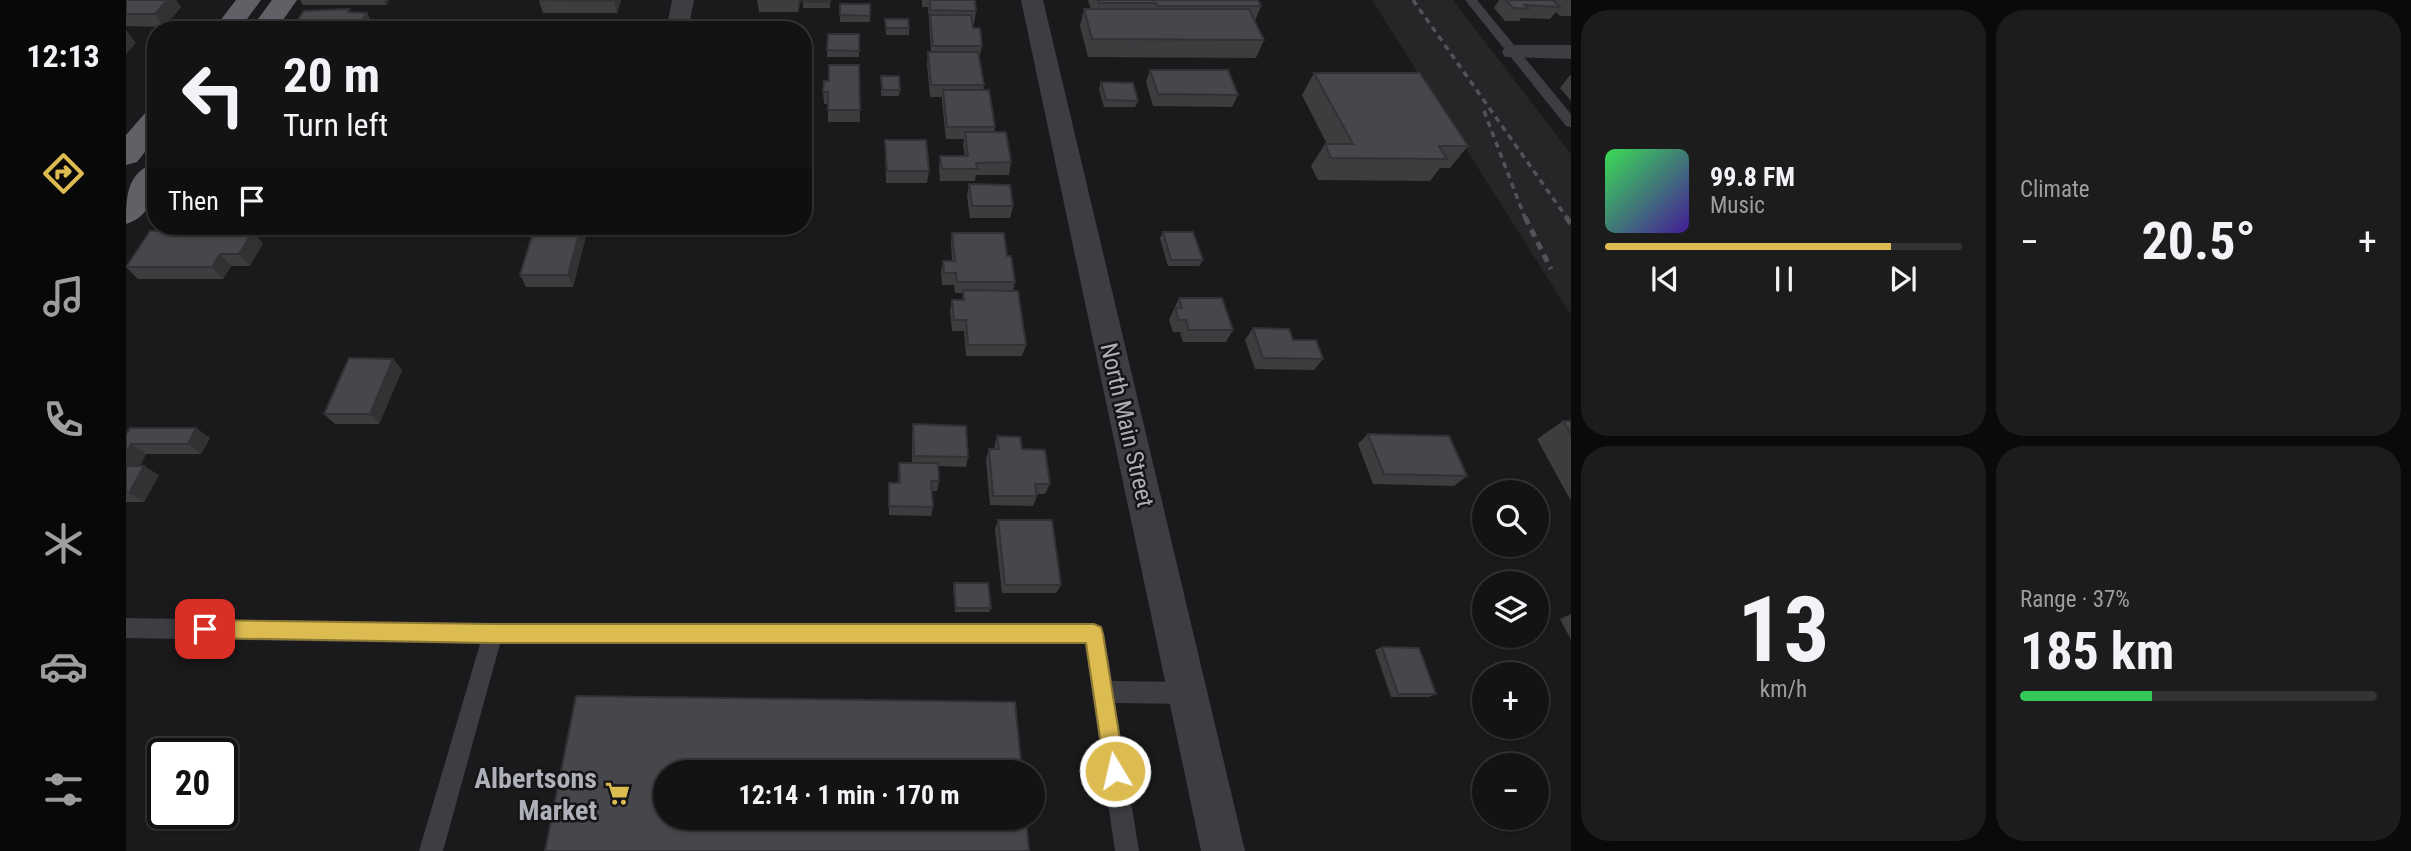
<!DOCTYPE html>
<meta charset="utf-8">
<style>
:root{--surface:#141314;--page:#1d1c1d;--text:#f1f3f6;--muted:#9d9ea0;--line:#333234;--accent:#dcbb51}
body{margin:0;font-family:"Roboto Condensed",sans-serif;background:var(--page);color:var(--text);height:100vh;display:flex;flex-direction:column;font-size:26px;white-space:nowrap}
*{box-sizing:border-box;margin:0}
p{font-size:23px;color:var(--muted)}
.icon{flex:none;width:38px;height:38px;fill:none;stroke:currentColor;stroke-width:2;stroke-linecap:round;stroke-linejoin:round}
.map{position:relative;flex:1;overflow:hidden}
.details{display:flex;flex-direction:column;gap:10px;padding:10px;background:#0b0a0b;width:840px}
.details>*{flex:none}
.banner{position:absolute;left:21px;top:21px;width:665px;height:214px;border-radius:28px;box-shadow:0 2px 5px #0004,0 0 0 2px var(--line);background:#141314;color:var(--text);overflow:hidden}
.tools{position:absolute;left:1346px;top:480px;display:grid;gap:14px}
.tools a{display:grid;place-items:center;width:77px;height:77px;border-radius:50%;background:var(--surface);box-shadow:0 2px 5px #0004,0 0 0 2px var(--line);font-size:35px}
.speed{position:absolute;left:21px;top:738px;display:flex;gap:14px;font-size:35px;font-weight:700;text-align:center}
.speed>*{display:grid;place-content:center;width:91px;height:91px;border-radius:50%;background:var(--surface);box-shadow:0 2px 5px #0004,0 0 0 2px var(--line);line-height:1}
.speed .limit{border:4px solid #111;border-radius:10px;background:#fff;color:#111}
.pin{position:absolute;display:grid;place-items:center;width:60px;height:60px;color:#fff;margin:-30px;border-radius:14px;box-shadow:0 4px 10px #0006}
.me{position:absolute;width:77px;margin:-38px;rotate:351deg;stroke-linejoin:round;filter:drop-shadow(0 0 5px #0008)}
.turn{display:flex;align-items:center;gap:24px;height:147px;padding:0 21px;font-size:32px}
.turn .icon{width:91px;height:91px;stroke-width:2.5}
.turn b{display:block;font-size:49px;line-height:60px}
.then{display:flex;align-items:center;height:66px;padding:0 21px;background:#0003;gap:14px;font-size:26px}
.big{font-size:52px;font-weight:700;line-height:1.1}
.details .tile{flex:1;display:flex;flex-direction:column;justify-content:center;gap:10px;min-width:0;padding:0 24px;border-radius:28px;background:var(--page)}
.details .dial{align-items:center;gap:0}
.dial b{font-size:91px;line-height:1}
.song{display:flex;align-items:center;gap:21px}
.cover{width:84px;height:84px;border-radius:10px;background:linear-gradient(135deg,hsl(130 70% 55%),hsl(260 70% 35%))}
.played{height:7px;border-radius:4px;background:linear-gradient(90deg,var(--accent) 80%,var(--line) 80%)}
.keys{display:flex;justify-content:space-around;direction:ltr}
.heat{display:flex;justify-content:space-between;align-items:center;font-size:38px;direction:ltr}
.charge{height:10px;border-radius:5px;background:linear-gradient(90deg,#34c759 37%,var(--line) 0)}
.details .tiles{flex:1;display:grid;gap:10px;grid-template-columns:repeat(2,1fr)}
.trip{position:absolute;left:527px;top:760px;width:392px;height:70px;border-radius:35px;background:var(--surface);box-shadow:0 2px 5px #0004,0 0 0 2px var(--line);font-weight:700;line-height:70px;text-align:center}
main{display:flex;flex:1;min-height:0}
.menu{display:flex;flex-direction:column;width:126px;justify-content:space-around;align-items:center;background:#080808;color:var(--muted)}
.menu .icon{width:49px;height:49px}
.menu .current{color:var(--accent)}
.menu b{font-size:32px;color:var(--text)}
.map>svg:first-child{display:block}
.built{fill:#262628}
.lines{fill:none;stroke-linecap:round;stroke-linejoin:round}
.service{fill:#3d3d42;fill-rule:evenodd}
.minor{fill:#3d3d42;fill-rule:evenodd}
.trunk{fill:#606067;fill-rule:evenodd}
.rail-far1{stroke:#525359;stroke-width:3.5;stroke-dasharray:6 5;stroke-linecap:butt}
.rail{stroke:#525359;stroke-width:5;stroke-dasharray:8 6;stroke-linecap:butt}
.wall{fill:#3d3d40}
.shaded-wall{fill:#323234}
.building{fill:#47474b;stroke:#323234;stroke-width:2}
.route{fill:#dcbb51;stroke:#8f7a35;stroke-width:2}
.labels{text-anchor:middle;dominant-baseline:central;stroke-width:5;stroke-linejoin:round;paint-order:stroke}
.street-label{font-size:24px;fill:#aeb0b9;stroke:#151416}
.near-poi-label{font-size:28px;font-weight:bold;fill:#aeb0b9;stroke:#151416;text-anchor:end}
</style>
<main>
<nav class="menu">
<b>12:13</b>
<svg class="icon current" aria-label="directions" viewBox="0 0 24 24"><path d="M12 3l9 9-9 9-9-9zM9 14v-3h6M13 9l2 2-2 2"/></svg>
<svg class="icon" aria-label="music" viewBox="0 0 24 24"><path d="M9 18V5l10-2v13"/><circle cx="6" cy="18" r="3"/><circle cx="16" cy="16" r="3"/></svg>
<svg class="icon" aria-label="phone" viewBox="0 0 24 24"><path d="M5 4h4l2 5-3 2q2 4 5 5l2-3 5 2v4C11 20 4 13 5 4z"/></svg>
<svg class="icon" aria-label="climate" viewBox="0 0 24 24"><path d="M12 3v18M4 7l16 10M4 17L20 7"/></svg>
<svg class="icon" aria-label="car" viewBox="0 0 24 24"><path d="M5 17H2v-5l4-1 3-4h7l3 4 3 1v5h-3M9 17h6M6 11h13"/><circle cx="7" cy="17" r="2"/><circle cx="17" cy="17" r="2"/></svg>
<svg class="icon" aria-label="filters" viewBox="0 0 24 24"><path d="M4 7h16M4 17h16"/><circle cx="9" cy="7" r="2"/><circle cx="15" cy="17" r="2"/></svg>
</nav>
<div class="map">
<svg width="1445" height="851" viewBox="0 0 1445 851">
<rect width="100%" height="100%" fill="#1a191b"/>
<!-- built -->
<path class="built" d="M1246 0H1327L1445 154V315Z"/>
<g class="lines">
<!-- service -->
<path class="service" d="M1339 0H1351L1445 114V127L1440 126Z
M0 618 367 624H968L975 627 978 634 986 681 1062 682 1070 685 1073 693 1070 701 1062 704 989 703 1013 851H989L959 644H374L317 851H293L354 644 0 638Z"/>
<!-- minor -->
<path class="minor" d="M546 0H568L562 30H540Z
M895 0H917L1119 851H1075Z
M1387 45H1445V59L1379 57 1376 52 1379 47Z"/>
<!-- trunk -->
<path class="trunk" d="M110 0H135L113 30H87Z
M146 0H171L150 30H124Z
M30 109V138L11 162 0 165V135L20 112Z
M30 163C30 188 28 216 0 224 0 199 0 171 30 163Z"/>
<!-- rail-far1 -->
<path class="rail-far1" d="M1287 0 1441 218
M1358 111 1399 218"/>
<!-- rail -->
<path class="rail" d="M1399 217 1425 269
M1440 217 1445 224"/>
</g>
<!-- wall -->
<path class="wall" d="M1 0H50L55 7 38 27 0 26V1Z
M174 0H263L260 5H177Z
M495 0 491 13H417L413 1Z
M631 0H675L672 12H633Z
M704 0V8H677V2Z
M796 0H849L850 11 848 24H846L847 28 856 46 853 58 858 85 857 90 869 127 868 132 885 162 883 175H850L849 181H814L813 168 814 156H839L837 145 838 139H820L816 102V97H804L801 64 802 52H805L802 7H796Z
M962 0H1132L1135 6 1129 21 1138 40 1130 58 962 57 954 26 958 9H965Z
M1373 0H1445V16H1434L1430 12 1424 19 1395 18 1393 21H1379L1368 8Z
M714 4H744V22H714Z
M223 9 224 12 241 13 250 30H171L168 25Z
M759 19 783 28V35H760Z
M702 34H733V57H701Z
M733 65 734 122H702V104H698L697 92 703 81Z
M1024 70 1112 95 1106 107 1027 106 1020 82Z
M1188 73 1342 146 1324 168H1314L1304 181 1192 180 1185 166 1199 144H1201L1176 95Z
M1444 75H1445V101L1434 88Z
M755 76 774 90 773 96H755Z
M975 82 1012 101 1009 107H978L973 89Z
M759 140 803 171 801 183H760Z
M843 184 887 206 884 218H844L841 196Z
M461 232 447 287H400L394 275Z
M1037 232 1077 260 1073 266H1042L1034 238Z
M826 233 881 256 889 282 887 291 900 345 896 356H840L838 331H826L824 311 826 300H836L837 293H829L828 285H816L815 272 817 261H826L825 245Z
M137 243 124 266H105L97 279H12L0 267Z
M1053 298 1107 330 1100 342H1057L1054 332H1047L1043 320Z
M1127 328 1167 340 1197 359 1188 370 1129 369 1119 340Z
M267 359 276 370 253 424H209L198 414Z
M1437 421H1445V501L1411 439Z
M787 424 842 457 840 467 812 466 813 481 811 491H806L807 507 805 516 763 515V483H772L773 463H786V435Z
M70 428 84 438 75 454H20L14 466 33 475 18 502H0V435Z
M1242 434 1341 476 1328 486 1247 484 1232 444Z
M871 436 896 449 924 484 919 494H911V496L907 506 864 505 860 459 863 449H868Z
M872 520 935 585 930 593H876L869 529Z
M828 583 865 608 863 612H829L827 587Z
M1445 614V640L1434 619Z
M1256 647 1310 694 1303 697H1265L1249 650Z"/>
<!-- shaded-wall -->
<path class="shaded-wall" d="M41 0H50L55 7 38 27 29 14Z
M257 0H263L260 5Z
M488 0H495L491 13 488 1Z
M672 0H675L672 12Z
M223 9 229 21H228L233 30H223L222 12Z
M241 13 250 30H241L236 21Z
M0 30 10 43 0 54Z
M455 226H458L461 232 447 287 442 275Z
M127 231 137 243 124 266 113 254Z
M94 254 105 266 97 279 86 267Z
M267 359 276 370 253 424 244 414Z
M70 428 84 438 75 454 62 444Z
M5 444 20 454 8 475 0 470V453Z
M18 466 33 475 18 502 3 493Z"/>
<!-- building -->
<path class="building" d="M1 0H41L29 14H0V1Z
M413 0H488V1Z
M677 0H704V2H677Z
M804 0H849L850 11 804 10Z
M972 0H1132L1135 6H1031L1030 3H973Z
M1380 0H1427L1434 7 1399 5 1402 9 1387 8Z
M714 4H744V16L714 15Z
M223 9 222 12 241 13 236 21H228L223 30H171L174 25H168L178 11Z
M958 9H1123L1138 40 966 39Z
M804 15H845L847 28H854L856 46H807Z
M759 19H782L783 28H760Z
M634 24 677 26V31V30H612V26H634Z
M702 34H733V51L701 50Z
M802 52H852L858 85H805Z
M703 65H733L734 110H702V92H697L698 81H703Z
M1024 70H1102L1112 95 1032 94Z
M1188 73H1294L1342 146H1313L1321 159 1205 158 1199 144H1227Z
M755 76H773L774 90H756Z
M975 82 1007 83 1012 101 980 100Z
M817 90H863L869 127H821Z
M839 132H880L885 162 850 163 851 169H816L814 156H842Z
M759 140H800L803 171H761Z
M843 184 884 185 887 206H846Z
M409 226H455L442 275H394Z
M24 231H127L113 254H94L86 267H0Z
M1037 232H1067L1077 260H1045Z
M826 233H878L881 256H885L889 282H831L830 273H818L817 261H829Z
M837 290 892 291 900 345H842L840 320H828L826 300H838Z
M1053 298H1096L1107 330H1063L1060 320H1053L1049 308H1056Z
M1127 328 1163 329 1167 340H1190L1197 359 1137 358Z
M223 358 267 359 244 414H198Z
M1437 421H1445V434Z
M787 424 840 426 842 457 788 456Z
M4 428H70L62 444H5L0 453V435Z
M1242 434 1323 436 1341 476 1258 474Z
M871 436 894 437 896 449 919 450 924 484H909L911 496H867L863 449H873Z
M773 463H812L813 481H805L807 507 763 506V483H774Z
M0 466H18L3 493H0Z
M872 520H926L935 585H879Z
M828 583H862L865 608H830Z
M1256 647 1293 648 1310 694H1272Z
M450 696 889 702 896 772H539V817H900L903 851H419Z"/>
<!-- route -->
<path class="route" d="M79 620 367 624H968L975 627 977 634 999 771 996 779 989 782 982 779 979 771 960 643H367L79 638 72 636 69 629 72 623Z"/>
<!-- icons -->
<defs>
<symbol id="supermarket-bare" viewBox="-9 -9 18 18"><path d="M-6-5.5h2.5l.6 2H6L4.5 2H-2.5L-4.4-4H-6ZM-1.5 3.2a1.3 1.3 0 1 0 .1 0ZM3 3.2a1.3 1.3 0 1 0 .1 0Z" fill="#dcbb51" stroke="#151416" stroke-width="2.5" paint-order="stroke"/></symbol>
</defs>
<g fill-rule="evenodd">
<use href="#supermarket-bare" x="474" y="776" width="35" height="35"/>
</g>
<g class="labels">
<!-- street labels -->
<g class="street-label">
<text transform="translate(1001 425) rotate(77)">North Main Street</text>
</g>
<!-- near-poi labels -->
<g class="near-poi-label">
<text x="471" y="778">Albertsons<tspan x="471" dy="32">Market</tspan></text>
</g>
</g>
</svg>
<div class="tools">
<a><svg class="icon" aria-label="search" viewBox="0 0 24 24"><circle cx="10" cy="10" r="6"/><path d="M15 15l6 6"/></svg></a>
<a><svg class="icon" aria-label="layers" viewBox="0 0 24 24"><path d="M12 4l9 5-9 5-9-5zM3 14l9 5 9-5"/></svg></a>
<a>+</a>
<a>−</a>
</div>
<div class="speed"><div class="limit">20</div></div>
<div class="pin" style="left:79px;top:629px;background:#d93025"><svg class="icon" aria-label="arrive" viewBox="0 0 24 24"><path d="M6 21V4h12l-3 4 3 4H6"/></svg></div>
<svg class="me" style="left:989px;top:771px" viewBox="-20 -20 40 40"><circle r="17" fill="#dcbb51" stroke="#fff" stroke-width="3"/><path d="M0-11L8 9 0 5-8 9z" fill="#fff"/></svg>
<div class="trip">12:14 · 1 min · 170 m</div>
<div class="banner">
<div class="turn"><svg class="icon" aria-label="left" viewBox="0 0 24 24"><path d="M17 20v-9H6M10 6l-5 5 5 5"/></svg><div><b>20 m</b>Turn left</div></div>
<div class="then">Then<svg class="icon" aria-label="arrive" viewBox="0 0 24 24"><path d="M6 21V4h12l-3 4 3 4H6"/></svg></div>
</div>
</div>
<section class="details">
<div class="tiles">
<div class="tile">
<div class="song"><i class="cover"></i><div><b>99.8 FM</b><p>Music</p></div></div>
<div class="played"></div>
<div class="keys"><svg class="icon" aria-label="previous" viewBox="0 0 24 24"><path d="M18 5L8 12l10 7zM5 5v14"/></svg><svg class="icon" aria-label="pause" viewBox="0 0 24 24"><path d="M8 5v14M16 5v14"/></svg><svg class="icon" aria-label="next" viewBox="0 0 24 24"><path d="M6 5l10 7-10 7zM19 5v14"/></svg></div>
</div>
<div class="tile"><p>Climate</p>
<div class="heat"><a>−</a><b class="big">20.5°</b><a>+</a></div>
</div>
<div class="tile dial"><b>13</b><p>km/h</p></div>
<div class="tile"><p>Range · 37%</p><b class="big">185 km</b><div class="charge"></div></div>
</div>
</section>
</main>
